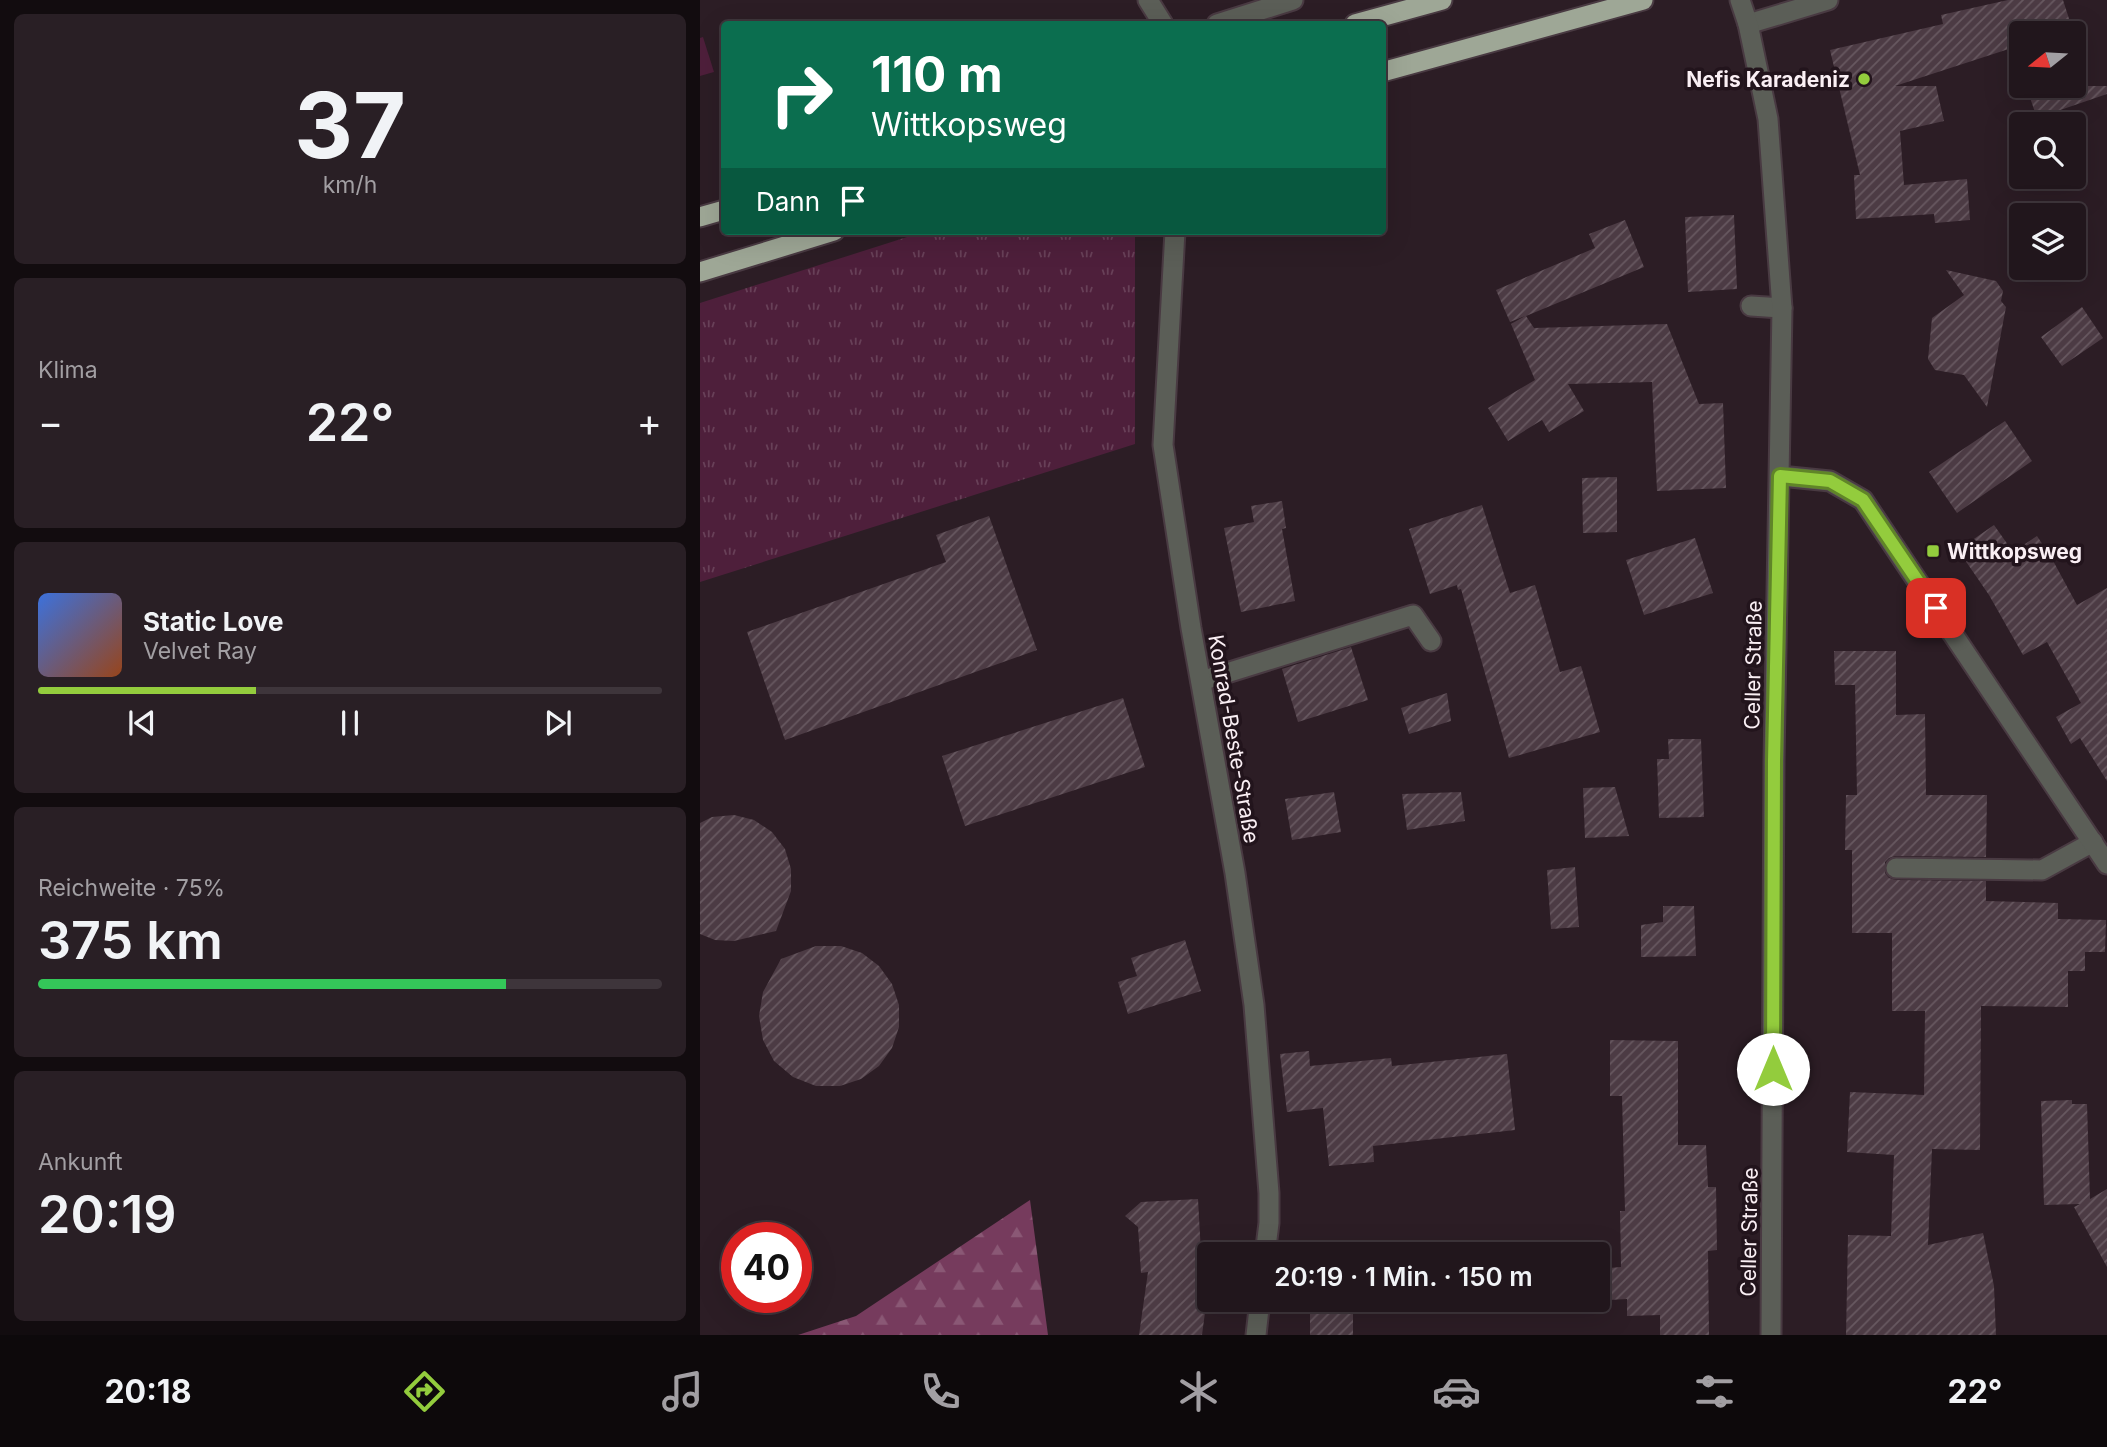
<!DOCTYPE html>
<html lang="de">
<meta charset="utf-8">
<style>
:root{--surface:#21161c;--page:#291f25;--text:#f1f3f6;--muted:#a29fa3;--line:#3e353b;--accent:#93cc3d}
body{margin:0;font-family:Inter,sans-serif;background:var(--page);color:var(--text);height:100vh;display:flex;flex-direction:column;font-size:26px;white-space:nowrap}
*{box-sizing:border-box;margin:0}
p{font-size:23px;color:var(--muted)}
.icon{flex:none;width:38px;height:38px;fill:none;stroke:currentColor;stroke-width:2;stroke-linecap:round;stroke-linejoin:round}
.map{position:relative;flex:1;overflow:hidden}
.sheet{display:flex;flex-direction:column;gap:14px;padding:14px;background:#120c0f;width:700px}
.sheet>*{flex:none}
.top-card{position:absolute;left:21px;top:21px;width:665px;height:214px;border-radius:7px;box-shadow:0 7px 28px #0002,0 0 0 2px var(--line);background:#0b6e4f;color:#fff;overflow:hidden}
.needle{width:46px;rotate:252deg}
.buttons{position:absolute;left:1309px;top:21px;display:grid;gap:14px}
.buttons a{display:grid;place-items:center;width:77px;height:77px;border-radius:7px;background:var(--surface);box-shadow:0 7px 28px #0002,0 0 0 2px var(--line);font-size:35px}
.speed{position:absolute;left:21px;top:1222px;display:flex;gap:14px;font-size:35px;font-weight:700;text-align:center}
.speed>*{display:grid;place-content:center;width:91px;height:91px;border-radius:50%;background:var(--surface);box-shadow:0 7px 28px #0002,0 0 0 2px var(--line);line-height:1}
.speed .limit{border:10px solid #d22;background:#fff;color:#111}
.pin{position:absolute;display:grid;place-items:center;width:60px;height:60px;color:#fff;margin:-30px;border-radius:14px;box-shadow:0 4px 10px #0006}
.me{position:absolute;width:77px;margin:-38px;rotate:0deg;stroke-linejoin:round;filter:drop-shadow(0 0 5px #0008)}
.turn{display:flex;align-items:center;gap:24px;height:147px;padding:0 35px;font-size:32px}
.turn .icon{width:91px;height:91px;stroke-width:2.5}
.turn b{display:block;font-size:49px;line-height:60px}
.then{display:flex;align-items:center;height:66px;padding:0 35px;background:#0003;gap:14px;font-size:26px}
.big{font-size:52px;font-weight:600;line-height:1.1}
.sheet .tile{flex:1;display:flex;flex-direction:column;justify-content:center;gap:10px;min-width:0;padding:0 24px;border-radius:10px;background:var(--page)}
.sheet .dial{align-items:center;gap:0}
.dial b{font-size:91px;line-height:1}
.song{display:flex;align-items:center;gap:21px}
.cover{width:84px;height:84px;border-radius:10px;background:linear-gradient(135deg,hsl(220 70% 55%),hsl(20 70% 35%))}
.played{height:7px;border-radius:4px;background:linear-gradient(90deg,var(--accent) 35%,var(--line) 35%)}
.keys{display:flex;justify-content:space-around;direction:ltr}
.heat{display:flex;justify-content:space-between;align-items:center;font-size:38px;direction:ltr}
.charge{height:10px;border-radius:5px;background:linear-gradient(90deg,#34c759 75%,var(--line) 0)}
.trip{position:absolute;left:497px;top:1242px;width:413px;height:70px;border-radius:7px;background:var(--surface);box-shadow:0 7px 28px #0002,0 0 0 2px var(--line);font-weight:600;line-height:70px;text-align:center}
.tab-bar{display:flex;height:112px;justify-content:space-around;align-items:center;background:#0d090b;color:var(--muted)}
.tab-bar .icon{width:49px;height:49px}
.tab-bar .selected{color:var(--accent)}
.tab-bar b{font-size:32px;color:var(--text)}
main{display:flex;flex:1;min-height:0}
.map>svg:first-child{display:block}
.grass{fill:url(#grass-tufts)}
.forest{fill:url(#forest-firs)}
.pitch{fill:#4e1f3b}
.building{fill:url(#building-hatch)}
.lines{fill:none;stroke-linecap:round;stroke-linejoin:round}
.service-casing{stroke:#493a42;stroke-width:23}
.minor-casing{stroke:#493a42;stroke-width:23}
.tertiary-casing{stroke:#493a42;stroke-width:23}
.trunk-casing{stroke:#493a42;stroke-width:23}
.service{stroke:#5b5e57;stroke-width:19}
.minor{stroke:#5b5e57;stroke-width:19}
.tertiary{stroke:#5b5e57;stroke-width:19}
.trunk{stroke:#9ea796;stroke-width:19}
.route-casing{stroke:#608528;stroke-width:18}
.route{stroke:#93cc3d;stroke-width:12}
.poi-dot{fill:#93cc3d;stroke:#22141c;stroke-width:2.5}
.labels{text-anchor:middle;dominant-baseline:central;stroke-width:7;stroke-linejoin:round;paint-order:stroke}
.poi-label{font-size:21px;font-weight:bold;fill:#faeff4;stroke:#22141c;text-anchor:end}
.street-label{font-size:21px;fill:#faeff4;stroke:#22141c}
</style>
<main>
<section class="sheet">
<div class="tile dial"><b>37</b><p>km/h</p></div>
<div class="tile"><p>Klima</p>
<div class="heat"><a>−</a><b class="big">22°</b><a>+</a></div>
</div>
<div class="tile">
<div class="song"><i class="cover"></i><div><b>Static Love</b><p>Velvet Ray</p></div></div>
<div class="played"></div>
<div class="keys"><svg class="icon" aria-label="previous" viewBox="0 0 24 24"><path d="M18 5L8 12l10 7zM5 5v14"/></svg><svg class="icon" aria-label="pause" viewBox="0 0 24 24"><path d="M8 5v14M16 5v14"/></svg><svg class="icon" aria-label="next" viewBox="0 0 24 24"><path d="M6 5l10 7-10 7zM19 5v14"/></svg></div>
</div>
<div class="tile"><p>Reichweite · 75%</p><b class="big">375 km</b><div class="charge"></div></div>
<div class="tile"><p>Ankunft</p><b class="big">20:19</b></div>
</section>
<div class="map">
<svg width="1407" height="1335" viewBox="0 0 1407 1335">
<defs>
<pattern id="grass-tufts" width="24" height="20" patternUnits="userSpaceOnUse" patternTransform="scale(1.75)"><rect width="24" height="20" fill="#4e1f3b"/><path d="M3 7l-1-3M5 7V3M7 7l1-3M15 17l-1-3M17 17v-4M19 17l1-3" fill="none" stroke="#684058"/></pattern>
<pattern id="forest-firs" width="22" height="20" patternUnits="userSpaceOnUse" patternTransform="scale(1.75)"><rect width="22" height="20" fill="#763b5d"/><path d="M5 1l3.5 6h-7zM16 11l3.5 6h-7z" fill="#8a5875"/></pattern>
<pattern id="building-hatch" width="6" height="6" patternUnits="userSpaceOnUse" patternTransform="scale(1.75)"><rect width="6" height="6" fill="#4c3b44"/><path d="M-1 1l2-2M0 6l6-6M5 7l2-2" fill="none" stroke="#675860"/></pattern>
</defs>
<rect width="100%" height="100%" fill="#2c1d25"/>
<!-- grass -->
<path class="grass" d="M226 231H435V444L0 582V303Z"/>
<!-- forest -->
<path class="forest" d="M330 1200 348 1335H98L156 1316Z"/>
<!-- pitch -->
<path class="pitch" d="M3 37 14 72 0 76V38Z"/>
<!-- building -->
<path class="building" d="M1308 0H1363L1372 28 1356 33H1321V45L1195 86H1236L1244 121 1200 131 1204 185 1267 179 1270 220 1235 223 1234 214 1156 219 1154 175H1160L1130 50 1243 24 1241 15Z
M1326 86H1407V94L1337 118Z
M1034 215 1037 289 988 292 985 217Z
M925 220 944 267 826 316 834 328 967 324 999 404 1023 403 1026 488 957 491 952 382 868 384 884 411 849 432 842 420 808 441 788 408 835 380 811 324 825 316 810 322 796 290 895 248 889 234Z
M1246 270 1296 281 1303 291 1301 301 1306 307 1287 407 1264 375 1235 370 1228 359 1232 318 1264 295Z
M1382 307 1403 338 1362 366 1341 337Z
M1305 421 1332 461 1257 513 1229 472Z
M917 477V532L883 533 882 478Z
M582 501 586 528 582 529 595 601 541 612 524 528 554 522 551 506Z
M782 505 810 593 835 585 860 672 881 666 900 732 809 758 761 589 758 590 757 585 730 594 709 529Z
M289 516 337 650 85 740 47 632 246 562 236 535Z
M1294 525 1313 552 1337 536 1351 557 1377 605 1407 588V781L1380 738 1371 744 1356 717 1381 703 1347 642 1323 655 1289 595 1258 550Z
M995 538 1013 593 944 615 926 560Z
M651 647 668 700 598 722 582 669Z
M1134 651H1196V715L1225 714 1226 795H1287L1286 857 1195 856 1189 858 1185 862V873L1189 878 1196 880 1286 881V901L1358 903V919L1406 920 1405 952H1385V971H1368V1007L1281 1006 1280 1150 1232 1149 1228 1245 1283 1233 1294 1286 1296 1335H1146L1148 1235 1191 1236 1194 1155 1147 1152 1150 1092 1224 1095 1225 1011H1192V933H1152V850H1145L1146 795H1157L1155 685H1135Z
M747 693 751 721 709 734 701 708Z
M423 698 445 767 265 826 242 756Z
M968 739H1001L1004 817 959 818 957 759H969Z
M915 787 929 836 885 838 883 788Z
M634 792 641 832 592 840 585 799Z
M761 792 765 821 707 830 702 794Z
M34 815 54 820 72 832 85 849 91 869V891L76 931 34 941 15 940 0 934V823L12 817Z
M875 867 879 927 851 929 847 870Z
M963 906H994L996 956 941 957V925L963 922Z
M485 940 501 991 428 1014 418 982 437 976 431 958Z
M116 946H141L162 953 179 966 192 984 199 1005V1027L192 1048 179 1066 161 1079 140 1086H116L93 1077 74 1061 63 1040 59 1016 63 992 81 959Z
M910 1040 978 1041V1145H1006L1008 1187H1016L1017 1250 1008 1251 1009 1335H960V1315L927 1316V1299L909 1300V1268L921 1267 920 1211H925L922 1096H910Z
M609 1051 610 1066 691 1058 692 1066 807 1054 815 1130 673 1146 674 1162 629 1166 623 1108 587 1112 580 1054Z
M1372 1100V1104H1387L1390 1199 1407 1189V1267L1374 1207 1380 1204 1344 1205 1341 1101Z
M498 1199 503 1289 508 1290 502 1335H439L448 1272 441 1273 438 1227 425 1216 441 1202Z
M610 1300H653V1335H610Z"/>
<g class="lines">
<defs>
<path id="service" d="M448 0 463 24
M1051 306 1082 308
M501 681 713 615 731 641
M1196 868 1342 870 1393 842"/>
<path id="minor" d="M517 24 593 0
M1048 24 1128 0
M475 231 463 445 491 628 535 873 554 1005 569 1193V1223L565 1255
M1080 476 1130 481 1163 500 1407 864
M556 1335 560 1300"/>
<path id="tertiary" d="M1040 0 1048 24 1068 119 1082 308 1074 761 1071 1335"/>
<path id="trunk" d="M655 24 742 0
M682 72 943 0
M0 217 24 210
M0 272 134 231"/>
</defs>
<!-- service casing -->
<use href="#service" class="service-casing"/>
<!-- minor casing -->
<use href="#minor" class="minor-casing"/>
<!-- tertiary casing -->
<use href="#tertiary" class="tertiary-casing"/>
<!-- trunk casing -->
<use href="#trunk" class="trunk-casing"/>
<!-- service -->
<use href="#service" class="service"/>
<!-- minor -->
<use href="#minor" class="minor"/>
<!-- tertiary -->
<use href="#tertiary" class="tertiary"/>
<!-- trunk -->
<use href="#trunk" class="trunk"/>
</g>
<g class="lines">
<defs>
<path id="route" d="M1073 1069 1074 761 1080 476 1130 481 1163 500 1236 608"/>
</defs>
<!-- route casing -->
<use href="#route" class="route-casing"/>
<!-- route -->
<use href="#route" class="route"/>
</g>
<!-- markers -->
<g class="poi-dot">
<circle cx="1164" cy="79" r="7"/>
<rect x="1226" y="544" width="14" height="14" rx="3.5"/>
</g>
<g class="labels">
<!-- poi labels -->
<g class="poi-label">
<text x="1150" y="79">Nefis Karadeniz</text>
<text x="1247" y="551" text-anchor="start">Wittkopsweg</text>
</g>
<!-- street labels -->
<g class="street-label">
<text transform="translate(1053 665) rotate(-89)">Celler Straße</text>
<text transform="translate(534 739) rotate(80)">Konrad-Beste-Straße</text>
<text transform="translate(1049 1232) rotate(-89)">Celler Straße</text>
</g>
</g>
</svg>
<div class="buttons">
<a><svg class="needle" viewBox="-14 -14 28 28"><path d="M0-13l5 13h-10z" fill="#e53935"/><path d="M0 13l5-13h-10z" fill="#a29fa3"/></svg></a>
<a><svg class="icon" aria-label="search" viewBox="0 0 24 24"><circle cx="10" cy="10" r="6"/><path d="M15 15l6 6"/></svg></a>
<a><svg class="icon" aria-label="layers" viewBox="0 0 24 24"><path d="M12 4l9 5-9 5-9-5zM3 14l9 5 9-5"/></svg></a>
</div>
<div class="speed"><div class="limit">40</div></div>
<div class="pin" style="left:1236px;top:608px;background:#d93025"><svg class="icon" aria-label="arrive" viewBox="0 0 24 24"><path d="M6 21V4h12l-3 4 3 4H6"/></svg></div>
<svg class="me" style="left:1073px;top:1069px" viewBox="-20 -20 40 40"><circle r="19" fill="#fff"/><path d="M0-13L10 11 0 6-10 11z" fill="#93cc3d"/></svg>
<div class="trip">20:19 · 1 Min. · 150 m</div>
<div class="top-card">
<div class="turn"><svg class="icon" aria-label="right" viewBox="0 0 24 24"><path d="M7 20v-9h11M14 6l5 5-5 5"/></svg><div><b>110 m</b>Wittkopsweg</div></div>
<div class="then">Dann<svg class="icon" aria-label="arrive" viewBox="0 0 24 24"><path d="M6 21V4h12l-3 4 3 4H6"/></svg></div>
</div>
</div>
</main>
<nav class="tab-bar">
<b>20:18</b>
<svg class="icon selected" aria-label="directions" viewBox="0 0 24 24"><path d="M12 3l9 9-9 9-9-9zM9 14v-3h6M13 9l2 2-2 2"/></svg>
<svg class="icon" aria-label="music" viewBox="0 0 24 24"><path d="M9 18V5l10-2v13"/><circle cx="6" cy="18" r="3"/><circle cx="16" cy="16" r="3"/></svg>
<svg class="icon" aria-label="phone" viewBox="0 0 24 24"><path d="M5 4h4l2 5-3 2q2 4 5 5l2-3 5 2v4C11 20 4 13 5 4z"/></svg>
<svg class="icon" aria-label="climate" viewBox="0 0 24 24"><path d="M12 3v18M4 7l16 10M4 17L20 7"/></svg>
<svg class="icon" aria-label="car" viewBox="0 0 24 24"><path d="M5 17H2v-5l4-1 3-4h7l3 4 3 1v5h-3M9 17h6M6 11h13"/><circle cx="7" cy="17" r="2"/><circle cx="17" cy="17" r="2"/></svg>
<svg class="icon" aria-label="filters" viewBox="0 0 24 24"><path d="M4 7h16M4 17h16"/><circle cx="9" cy="7" r="2"/><circle cx="15" cy="17" r="2"/></svg>
<b>22°</b>
</nav>
